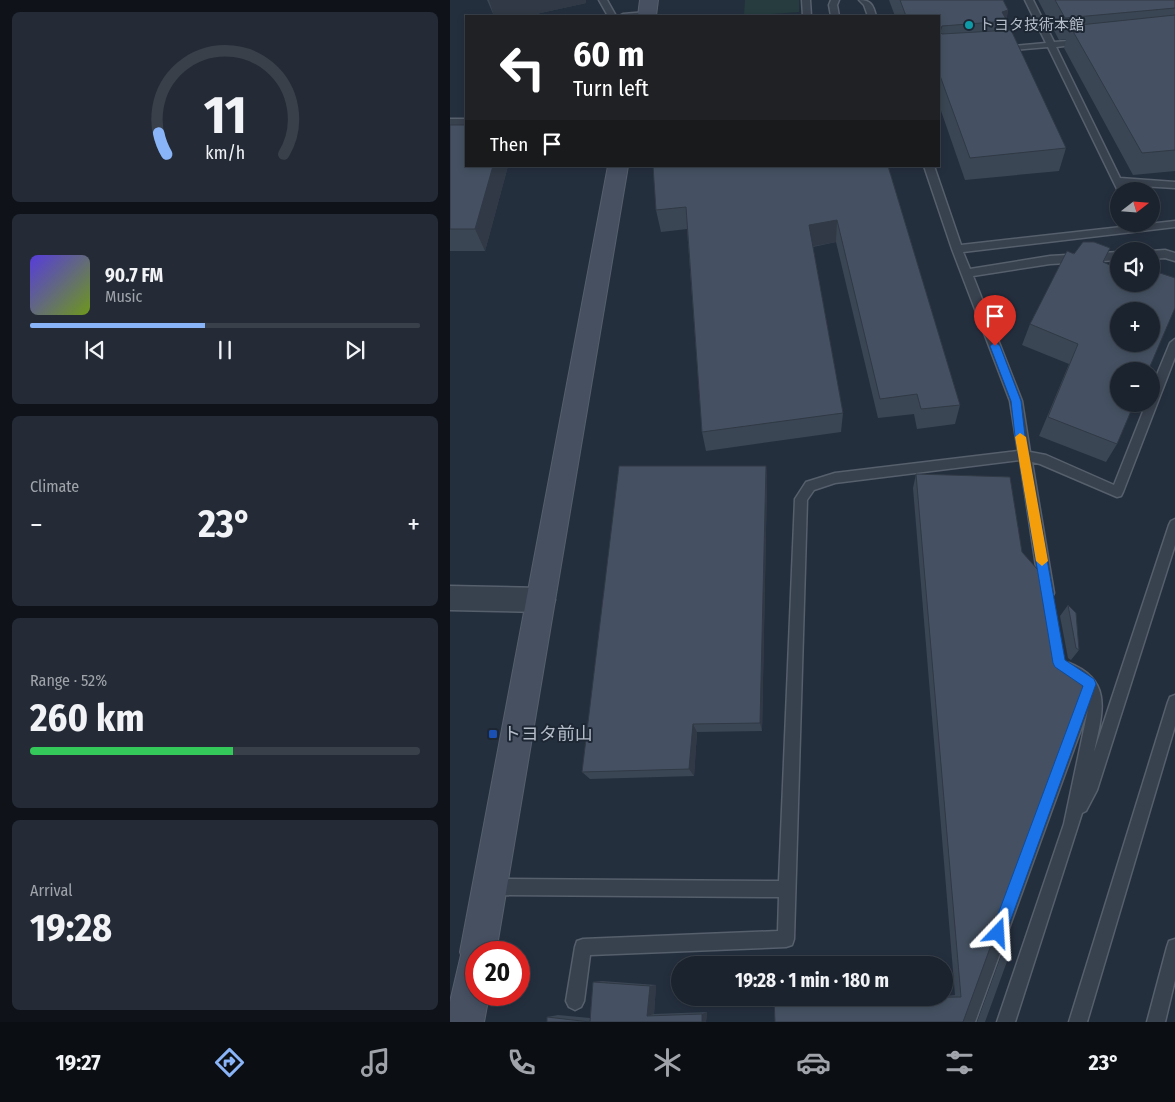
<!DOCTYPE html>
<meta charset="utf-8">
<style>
:root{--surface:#1b232e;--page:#242b36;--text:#f1f3f6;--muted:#a0a4aa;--line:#39404a;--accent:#8ab4f8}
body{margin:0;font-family:"Fira Sans Condensed","Noto Sans JP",sans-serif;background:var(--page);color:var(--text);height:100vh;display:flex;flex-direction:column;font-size:19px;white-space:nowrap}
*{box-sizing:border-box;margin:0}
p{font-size:16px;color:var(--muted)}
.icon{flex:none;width:28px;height:28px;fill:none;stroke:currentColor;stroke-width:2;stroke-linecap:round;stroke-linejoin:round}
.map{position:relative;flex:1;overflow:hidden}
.drawer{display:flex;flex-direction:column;gap:12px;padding:12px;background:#0f1319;width:450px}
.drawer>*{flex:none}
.guide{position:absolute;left:15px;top:15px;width:475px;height:152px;border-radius:0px;box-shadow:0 2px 8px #0003,0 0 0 1px var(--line);background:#202124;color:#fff;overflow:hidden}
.needle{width:32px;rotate:73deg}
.controls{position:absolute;left:660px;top:182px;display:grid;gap:10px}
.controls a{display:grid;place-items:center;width:50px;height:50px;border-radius:50%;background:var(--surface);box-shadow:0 2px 8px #0003,0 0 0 1px var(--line);font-size:25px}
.speed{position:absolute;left:15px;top:941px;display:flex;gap:10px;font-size:25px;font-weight:700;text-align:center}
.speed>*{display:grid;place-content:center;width:65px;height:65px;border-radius:50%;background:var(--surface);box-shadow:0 2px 8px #0003,0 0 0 1px var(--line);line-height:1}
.speed .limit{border:8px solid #d22;background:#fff;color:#111}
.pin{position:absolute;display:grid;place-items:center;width:42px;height:42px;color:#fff;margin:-51px -21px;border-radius:50% 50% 50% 0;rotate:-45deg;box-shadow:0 0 5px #0007}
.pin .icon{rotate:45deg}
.me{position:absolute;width:55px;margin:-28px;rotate:20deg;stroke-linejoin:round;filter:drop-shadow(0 0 4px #0008)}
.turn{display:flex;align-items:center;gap:18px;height:105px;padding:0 25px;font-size:22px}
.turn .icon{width:65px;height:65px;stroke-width:2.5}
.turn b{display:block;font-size:35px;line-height:42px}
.then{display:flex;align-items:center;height:48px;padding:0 25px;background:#0003;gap:10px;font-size:19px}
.big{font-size:38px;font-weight:700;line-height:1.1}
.drawer .card{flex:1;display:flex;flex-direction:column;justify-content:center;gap:8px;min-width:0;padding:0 18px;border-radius:8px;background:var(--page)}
.drawer .dial{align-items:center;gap:0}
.dial svg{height:130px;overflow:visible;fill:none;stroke:var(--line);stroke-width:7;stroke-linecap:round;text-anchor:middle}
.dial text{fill:var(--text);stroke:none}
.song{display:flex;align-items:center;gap:15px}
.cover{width:60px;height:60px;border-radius:8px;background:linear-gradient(135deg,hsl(250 70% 55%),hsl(80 70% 35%))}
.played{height:5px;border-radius:2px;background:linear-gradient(90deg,var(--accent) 45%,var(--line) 45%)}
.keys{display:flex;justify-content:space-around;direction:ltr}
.heat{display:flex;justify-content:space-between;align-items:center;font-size:28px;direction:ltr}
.charge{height:8px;border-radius:4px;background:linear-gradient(90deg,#34c759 52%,var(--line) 0)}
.trip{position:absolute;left:221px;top:956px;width:282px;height:50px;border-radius:25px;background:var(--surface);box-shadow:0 2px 8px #0003,0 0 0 1px var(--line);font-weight:700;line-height:50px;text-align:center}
.tabs{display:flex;height:80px;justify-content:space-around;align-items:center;background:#0b0e12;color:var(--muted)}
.tabs .icon{width:35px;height:35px}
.tabs .current{color:var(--accent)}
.tabs b{font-size:22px;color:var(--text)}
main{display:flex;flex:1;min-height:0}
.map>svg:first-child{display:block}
.green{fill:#263c3f}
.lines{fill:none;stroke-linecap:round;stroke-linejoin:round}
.lane-casing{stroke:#565f6c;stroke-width:3}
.street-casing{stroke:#565f6c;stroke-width:3}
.secondary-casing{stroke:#565f6c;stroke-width:2}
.lane{fill:#38414e;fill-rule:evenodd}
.street{fill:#38414e;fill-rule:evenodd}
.secondary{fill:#465061;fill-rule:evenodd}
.wall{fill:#3b4654}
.shaded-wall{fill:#303945}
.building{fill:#455162;stroke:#303945;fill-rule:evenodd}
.route{fill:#1a73e8;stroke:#114b97}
.slow{fill:#f59e0b}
.culture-dot{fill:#0f9aa8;stroke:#1d2633;stroke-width:2}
.transit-dot{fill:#1a4fb4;stroke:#1d2633;stroke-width:2}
.labels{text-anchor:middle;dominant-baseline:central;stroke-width:4;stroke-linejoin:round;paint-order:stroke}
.far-poi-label{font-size:15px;fill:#b4bcc9;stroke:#1d2633;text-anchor:start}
.poi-label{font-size:18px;fill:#b4bcc9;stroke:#1d2633;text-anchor:start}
</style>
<main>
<section class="drawer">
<div class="card dial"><svg viewBox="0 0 100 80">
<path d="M14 69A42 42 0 1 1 86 69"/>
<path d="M14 69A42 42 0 0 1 9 56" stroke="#8ab4f8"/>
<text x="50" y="56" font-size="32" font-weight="700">11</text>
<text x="50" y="72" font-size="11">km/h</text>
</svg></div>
<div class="card">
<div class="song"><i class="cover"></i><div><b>90.7 FM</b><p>Music</p></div></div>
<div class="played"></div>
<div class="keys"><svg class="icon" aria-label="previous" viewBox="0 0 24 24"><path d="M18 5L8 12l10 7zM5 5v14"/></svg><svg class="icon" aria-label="pause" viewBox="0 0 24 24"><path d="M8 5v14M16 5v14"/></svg><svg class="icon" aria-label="next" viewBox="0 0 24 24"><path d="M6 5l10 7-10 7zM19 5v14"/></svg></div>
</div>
<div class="card"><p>Climate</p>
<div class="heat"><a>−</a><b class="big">23°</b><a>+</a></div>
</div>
<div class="card"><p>Range · 52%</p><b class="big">260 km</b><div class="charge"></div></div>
<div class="card"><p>Arrival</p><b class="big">19:28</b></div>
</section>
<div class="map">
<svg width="725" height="1022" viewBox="0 0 725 1022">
<rect width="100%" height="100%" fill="#242f3e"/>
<!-- green -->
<path class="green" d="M295 0H349V12L294 16Z"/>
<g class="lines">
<defs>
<path id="lane" d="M149 0H157L166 16H158Z
M352 0H360L361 16H353Z
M381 0H389L387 5 389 16H381L379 5Z
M409 0C421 0 423 5 426 16H418L414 5Z
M575 0H583L604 42 631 40 635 42 631 44 606 47 670 178 725 182V188L674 185 677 191H669V193L598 47 551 51 550 49 554 47 596 43Z
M197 12H200V16H169L173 14Z
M474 166H484L511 245 725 221V227L513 252 520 269 600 256 669 252V260L600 264 523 276 572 401 580 452 596 455 664 485 696 404H701V389L720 343 725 339V357L673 492 671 496 667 497 590 464 582 462 604 593 602 597 597 599 592 597 590 593 570 460 385 483 364 490 357 500 344 939 342 945 336 947 140 955 134 1001 131 1007 125 1010 119 1007 116 1001 125 947 127 941 133 939 328 931 329 897 41 895 35 893 33 887 35 881 41 879 329 881 345 499 356 482 385 473 568 451 560 401 502 249Z
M715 250 725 253V261L715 258 701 259V251Z
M725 519V545L647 790 636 811 632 813 565 1022H547L614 824 638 710 525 1022H507L632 687 614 675 612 670 614 665 619 663C664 681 652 713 644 752L719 525 721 521Z
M725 695V726L637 1022H619L718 702 720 697Z
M725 939V980L715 1022H697L717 947 719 941Z"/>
<path id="street" d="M0 119H16V129L0 131Z
M0 586 92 588 101 591 105 600 101 609 92 612 0 610Z"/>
<path id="secondary" d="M190 0H208L206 16H188Z
M158 166H178L46 952H26V995H39L34 1022H0V1002L11 955 10 952Z"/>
</defs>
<!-- lane casing -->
<use href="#lane" class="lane-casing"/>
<!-- street casing -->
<use href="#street" class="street-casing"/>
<!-- secondary casing -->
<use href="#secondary" class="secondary-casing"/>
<!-- lane -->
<use href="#lane" class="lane"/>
<!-- street -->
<use href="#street" class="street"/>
<!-- secondary -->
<use href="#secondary" class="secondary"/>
</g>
<!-- wall -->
<path class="wall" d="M37 0H136V3L77 16H44Z
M439 0H553L558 10 555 30 616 148 609 171 515 180 489 105V16H445Z
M588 0H725V171L683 175 614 48 616 39 609 40Z
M0 125 16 166H58L35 251H0Z
M438 166 510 405 505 424 467 429 464 414 428 418 386 242 363 247 393 413 391 432 256 451 252 432 237 229 211 232 206 210Z
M660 248 654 263 667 444 656 462 589 436 619 364 572 345 580 324 624 254Z
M316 466 317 480 312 731 247 732 244 776 140 779 132 772Z
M466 474 560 477 513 1022 324 999 325 998H495V996L505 995 463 488Z
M618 605 629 650 621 660 618 658 610 616Z
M551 956H559L535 1022H527Z
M152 981 206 985 204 1014 257 1012 256 1022H97V1017L108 1015 140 1018 143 982Z"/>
<!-- shaded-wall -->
<path class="shaded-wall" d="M39 0H136V3L77 16H44Z
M558 10 556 21 552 12Z
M43 166H58L35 251 25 229Z
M387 220 386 242 359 247V225Z
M316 466 317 480 312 731 310 723Z
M243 724 247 732 244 776 239 769Z
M206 985 204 1014 197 1016 200 986Z
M257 1012 256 1022H252V1014Z"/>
<!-- building -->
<path class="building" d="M450 0H553L558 10 552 12 557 21 492 26 490 32 492 34 561 30 616 148 520 158 489 73V16H456Z
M605 0H725V8L615 18Z
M725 15V150L692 153 620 26Z
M0 125H16V166H43L25 229H0Z
M203 166H438L510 405 471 409 467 394 430 399 387 220 359 225 393 413 252 432 236 207 206 210Z
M633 242H644L660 248 653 262 669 269V284H701V270L725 278V308L698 371H669V404H684L667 444 598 417 628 344 580 324 617 251 624 254ZM669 311H701V344H669Z
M169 466H316L310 723 243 724 239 769 132 772Z
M466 474 560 477 572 552 596 579 611 659 632 673 633 693 513 1022H325L324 999 511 997Z
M618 605 626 613 629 650 626 648Z
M143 982 200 986 197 1016 252 1014V1022H97V1017L140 1022Z"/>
<!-- route -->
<path class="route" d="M545 342 550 346 571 401 575 436 615 660 644 679 646 684 556 933 554 938 548 940 543 938 541 933 633 686 605 667 603 663 565 436 561 401 540 346Z"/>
<!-- slow -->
<path class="slow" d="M570 433 576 437 598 561 592 566 586 561 565 437Z"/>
<!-- markers -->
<circle class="culture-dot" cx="519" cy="25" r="5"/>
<rect class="transit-dot" x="38" y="729" width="10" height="10" rx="2.5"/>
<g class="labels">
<!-- far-poi labels -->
<g class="far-poi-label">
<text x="529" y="25">トヨタ技術本館</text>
</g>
<!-- poi labels -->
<g class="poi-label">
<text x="53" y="734">トヨタ前山</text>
</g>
</g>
</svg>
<div class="controls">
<a><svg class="needle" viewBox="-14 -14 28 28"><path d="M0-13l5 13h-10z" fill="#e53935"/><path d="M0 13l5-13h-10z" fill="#a0a4aa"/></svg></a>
<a><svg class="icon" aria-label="sound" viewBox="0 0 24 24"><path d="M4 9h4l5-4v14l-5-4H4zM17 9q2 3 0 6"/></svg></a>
<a>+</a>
<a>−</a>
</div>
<div class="speed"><div class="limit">20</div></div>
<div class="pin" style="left:545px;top:346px;background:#d93025"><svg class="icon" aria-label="arrive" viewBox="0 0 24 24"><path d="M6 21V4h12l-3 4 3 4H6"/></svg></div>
<svg class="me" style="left:548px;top:933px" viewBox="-20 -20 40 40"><path d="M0-17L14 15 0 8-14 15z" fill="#1a73e8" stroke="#fff" stroke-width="4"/></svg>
<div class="trip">19:28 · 1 min · 180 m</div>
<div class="guide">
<div class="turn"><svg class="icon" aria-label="left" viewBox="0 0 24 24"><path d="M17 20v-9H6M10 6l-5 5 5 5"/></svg><div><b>60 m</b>Turn left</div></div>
<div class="then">Then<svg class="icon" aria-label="arrive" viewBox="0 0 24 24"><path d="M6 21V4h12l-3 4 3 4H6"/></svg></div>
</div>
</div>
</main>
<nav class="tabs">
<b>19:27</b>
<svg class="icon current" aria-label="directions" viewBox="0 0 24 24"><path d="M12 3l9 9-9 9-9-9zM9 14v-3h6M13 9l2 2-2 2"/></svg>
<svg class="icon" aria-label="music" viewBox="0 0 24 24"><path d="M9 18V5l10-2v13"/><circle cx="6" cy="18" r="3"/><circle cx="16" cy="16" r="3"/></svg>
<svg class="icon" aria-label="phone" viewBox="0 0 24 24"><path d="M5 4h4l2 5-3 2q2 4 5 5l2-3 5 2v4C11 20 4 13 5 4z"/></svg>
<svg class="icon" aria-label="climate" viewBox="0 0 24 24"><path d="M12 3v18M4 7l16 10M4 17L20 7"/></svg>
<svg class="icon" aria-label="car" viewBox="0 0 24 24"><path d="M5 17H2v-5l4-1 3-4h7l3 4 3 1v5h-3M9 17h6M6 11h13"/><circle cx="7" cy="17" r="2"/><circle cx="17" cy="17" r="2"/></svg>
<svg class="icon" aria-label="filters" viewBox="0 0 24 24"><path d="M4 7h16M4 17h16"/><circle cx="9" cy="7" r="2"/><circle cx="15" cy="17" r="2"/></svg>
<b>23°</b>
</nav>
